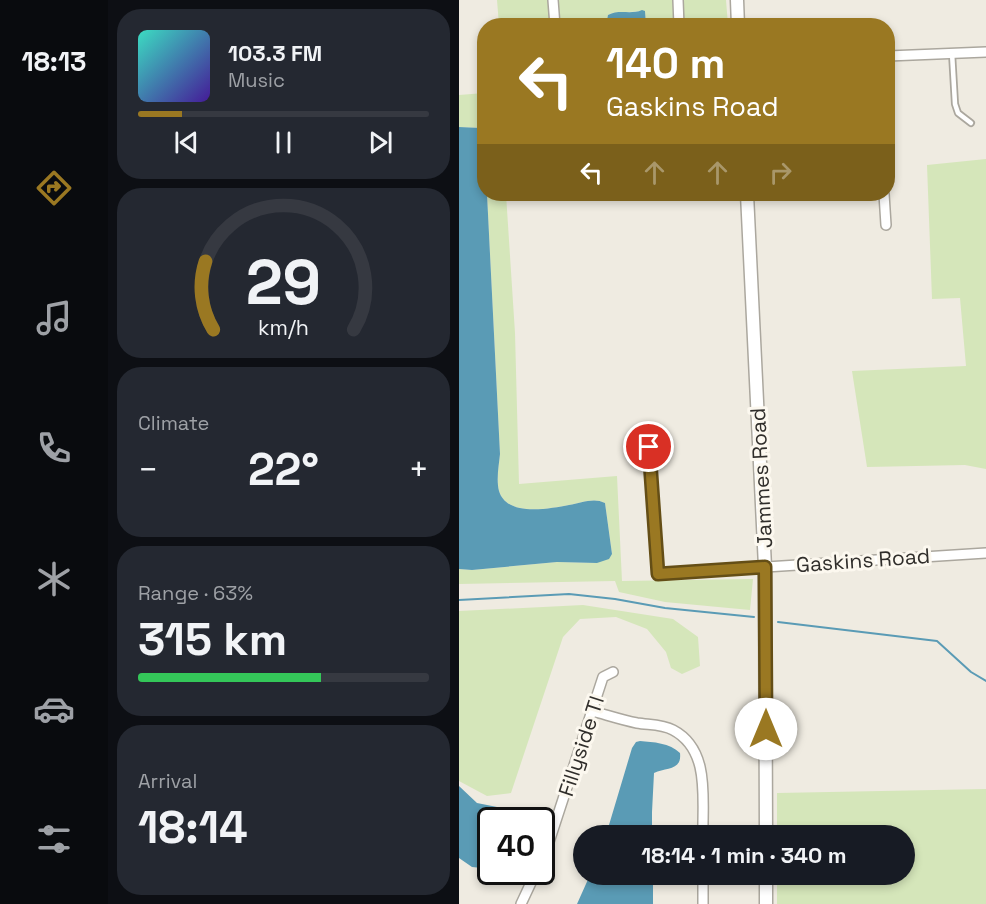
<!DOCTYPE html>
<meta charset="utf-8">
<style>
:root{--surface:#171b24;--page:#242831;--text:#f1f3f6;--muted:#9ea1a6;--line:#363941;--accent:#9a7822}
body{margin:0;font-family:"Space Grotesk",sans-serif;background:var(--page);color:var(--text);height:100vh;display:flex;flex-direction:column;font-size:22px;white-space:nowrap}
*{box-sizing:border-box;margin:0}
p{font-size:20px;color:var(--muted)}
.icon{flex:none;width:33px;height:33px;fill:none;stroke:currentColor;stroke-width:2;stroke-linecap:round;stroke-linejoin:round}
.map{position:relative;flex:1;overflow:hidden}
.sheet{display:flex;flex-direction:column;gap:9px;padding:9px;background:#0d0f14;width:351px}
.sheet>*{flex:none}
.guide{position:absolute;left:18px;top:18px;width:418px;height:183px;border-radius:24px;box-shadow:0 3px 9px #0003;background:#9a7822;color:#fff;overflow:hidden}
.speed{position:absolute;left:18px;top:807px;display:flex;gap:12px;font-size:30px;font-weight:700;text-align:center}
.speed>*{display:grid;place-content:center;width:78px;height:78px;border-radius:50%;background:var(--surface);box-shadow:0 3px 9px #0003;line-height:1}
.speed .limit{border:3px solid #111;border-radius:9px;background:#fff;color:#111}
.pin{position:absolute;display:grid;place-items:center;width:51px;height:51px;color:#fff;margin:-26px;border:3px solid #fff;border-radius:50%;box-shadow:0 2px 6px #0007}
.me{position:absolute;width:66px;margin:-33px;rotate:0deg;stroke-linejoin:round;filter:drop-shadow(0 0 4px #0008)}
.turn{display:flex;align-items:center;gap:21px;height:126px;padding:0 30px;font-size:27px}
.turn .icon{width:78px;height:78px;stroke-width:2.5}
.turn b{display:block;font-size:42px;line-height:51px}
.lanes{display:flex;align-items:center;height:57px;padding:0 30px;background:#0003;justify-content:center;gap:30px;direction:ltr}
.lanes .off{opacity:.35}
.big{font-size:45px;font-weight:700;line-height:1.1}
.sheet .card{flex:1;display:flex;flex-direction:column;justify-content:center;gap:9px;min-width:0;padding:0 21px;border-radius:24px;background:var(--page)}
.sheet .dial{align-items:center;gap:0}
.dial svg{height:156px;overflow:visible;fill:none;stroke:var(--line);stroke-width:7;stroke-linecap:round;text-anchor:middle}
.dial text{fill:var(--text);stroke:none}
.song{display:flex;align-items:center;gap:18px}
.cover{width:72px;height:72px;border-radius:9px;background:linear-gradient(135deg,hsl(170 70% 55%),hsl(260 70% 35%))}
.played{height:6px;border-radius:3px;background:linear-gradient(90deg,var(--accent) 15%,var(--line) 15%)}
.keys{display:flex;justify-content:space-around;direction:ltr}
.heat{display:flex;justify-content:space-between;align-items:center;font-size:33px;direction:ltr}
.charge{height:9px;border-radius:4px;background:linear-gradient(90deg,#34c759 63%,var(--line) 0)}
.trip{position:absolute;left:114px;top:825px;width:342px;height:60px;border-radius:30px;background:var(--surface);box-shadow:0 3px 9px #0003;font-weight:700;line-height:60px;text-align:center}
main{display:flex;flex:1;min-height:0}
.tab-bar{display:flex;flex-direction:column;width:108px;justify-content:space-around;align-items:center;background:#090b0e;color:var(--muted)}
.tab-bar .icon{width:42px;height:42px}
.tab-bar .on{color:var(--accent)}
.tab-bar b{font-size:27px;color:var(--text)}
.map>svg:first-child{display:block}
.green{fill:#d5e6ba}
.water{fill:#5a9bb5}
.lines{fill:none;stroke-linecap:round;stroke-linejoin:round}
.stream{stroke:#5a9bb5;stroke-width:2}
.service-casing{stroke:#aba79e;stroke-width:8}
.minor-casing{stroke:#aba79e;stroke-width:12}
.tertiary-casing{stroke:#aba79e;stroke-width:15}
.service{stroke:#fff;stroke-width:4.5}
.minor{stroke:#fff;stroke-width:9}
.tertiary{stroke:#fff;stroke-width:12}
.route-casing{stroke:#644e16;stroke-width:15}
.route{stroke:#9a7822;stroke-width:10}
.labels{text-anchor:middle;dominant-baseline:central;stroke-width:6;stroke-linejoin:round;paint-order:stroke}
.street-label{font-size:21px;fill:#302e2b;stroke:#fcf8ef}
</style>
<main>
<nav class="tab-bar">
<b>18:13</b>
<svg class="icon on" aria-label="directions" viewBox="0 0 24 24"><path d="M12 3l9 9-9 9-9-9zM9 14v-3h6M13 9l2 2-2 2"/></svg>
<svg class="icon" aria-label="music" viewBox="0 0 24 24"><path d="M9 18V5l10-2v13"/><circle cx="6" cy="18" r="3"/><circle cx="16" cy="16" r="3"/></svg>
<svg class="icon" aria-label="phone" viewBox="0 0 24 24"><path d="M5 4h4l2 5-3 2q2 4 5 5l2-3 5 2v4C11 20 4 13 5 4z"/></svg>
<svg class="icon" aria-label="climate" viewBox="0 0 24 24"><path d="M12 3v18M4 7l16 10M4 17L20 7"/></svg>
<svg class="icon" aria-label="car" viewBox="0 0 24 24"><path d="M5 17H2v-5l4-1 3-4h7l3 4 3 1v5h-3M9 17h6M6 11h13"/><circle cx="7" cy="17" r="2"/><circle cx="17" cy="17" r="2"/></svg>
<svg class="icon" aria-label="filters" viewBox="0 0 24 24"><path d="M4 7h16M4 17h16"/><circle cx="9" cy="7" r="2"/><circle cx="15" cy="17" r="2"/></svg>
</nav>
<section class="sheet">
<div class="card">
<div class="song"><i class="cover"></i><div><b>103.3 FM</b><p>Music</p></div></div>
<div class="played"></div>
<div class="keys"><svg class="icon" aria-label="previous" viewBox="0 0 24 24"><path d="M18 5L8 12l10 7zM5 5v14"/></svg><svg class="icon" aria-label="pause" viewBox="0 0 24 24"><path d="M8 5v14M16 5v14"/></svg><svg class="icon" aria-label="next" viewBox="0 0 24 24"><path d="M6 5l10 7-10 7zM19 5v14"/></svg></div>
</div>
<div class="card dial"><svg viewBox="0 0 100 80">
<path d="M14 69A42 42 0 1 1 86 69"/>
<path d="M14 69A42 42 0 0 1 10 34" stroke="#9a7822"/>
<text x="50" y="56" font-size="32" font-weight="700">29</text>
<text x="50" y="72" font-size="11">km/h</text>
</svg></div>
<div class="card"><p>Climate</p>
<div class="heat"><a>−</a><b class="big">22°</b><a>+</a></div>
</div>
<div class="card"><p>Range · 63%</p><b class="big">315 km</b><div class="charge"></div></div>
<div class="card"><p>Arrival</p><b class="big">18:14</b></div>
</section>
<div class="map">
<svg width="527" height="904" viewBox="0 0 527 904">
<rect width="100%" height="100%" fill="#efebe1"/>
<!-- green -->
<path class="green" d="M38 0H267L269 25H187L186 11 153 13 149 15 147 25H40Z
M25 93V131L22 128 0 127V95Z
M527 159V469L506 465 408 467 393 371 507 366 501 298 473 299 468 165Z
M28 194H47L56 333 60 484 158 476 163 581 294 579 291 610 206 602 160 592 156 581 0 584V569L13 570 98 562 138 563 153 554 146 503C135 497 122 503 110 505 89 509 48 517 40 491 37 479 40 465 41 454Z
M124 605 214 619 239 637 241 666 223 674 212 668 207 652 188 629 157 617 121 619 104 637 52 793 28 796 0 781V611Z
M527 789V904H318V875L446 874V836L318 835V793Z"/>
<!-- water -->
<path class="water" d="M183 10 186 11 187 25H147L149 15C160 9 172 15 183 10Z
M0 127 22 128 25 131 26 194H28L41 454C40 465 37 479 40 491 48 517 89 509 110 505 122 503 135 497 146 503L153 554 150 559 138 563 98 562 13 570 0 569Z
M181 741C194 742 211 743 221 753 223 771 207 767 195 773L193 812V835H147L173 748 177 742Z
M0 786 18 803 38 807 43 820H32L31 853 23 868 13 867 0 858Z
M131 875H194V904H118Z"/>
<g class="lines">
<!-- stream -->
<path class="stream" d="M0 600 110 594 156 599 206 608 295 617
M319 622 478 641 512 672 527 681"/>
<defs>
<path id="service" d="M493 53 496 104 499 113 512 123"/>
<path id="minor" d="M94 0 96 26
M219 0 220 26
M429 56 527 52
M425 194 427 225
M190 447 199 574 527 553
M133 711C148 715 163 720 178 723 190 725 203 724 214 730 252 750 243 800 244 836
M82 859 90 842 144 677 154 672
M244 874V904
M62 904 77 872"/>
<path id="tertiary" d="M278 0 279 26
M288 194 306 567 307 836
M307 874V904"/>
</defs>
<!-- service casing -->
<use href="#service" class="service-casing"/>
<!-- minor casing -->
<use href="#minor" class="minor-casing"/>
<!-- tertiary casing -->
<use href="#tertiary" class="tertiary-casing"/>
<!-- service -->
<use href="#service" class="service"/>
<!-- minor -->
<use href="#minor" class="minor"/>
<!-- tertiary -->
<use href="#tertiary" class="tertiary"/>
</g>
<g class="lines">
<defs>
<path id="route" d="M190 447 199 574 306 567 307 729"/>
</defs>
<!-- route casing -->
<use href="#route" class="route-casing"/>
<!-- route -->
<use href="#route" class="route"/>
</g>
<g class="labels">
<!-- street labels -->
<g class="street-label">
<text transform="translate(302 478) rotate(-93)">Jammes Road</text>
<text transform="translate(404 560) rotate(-4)">Gaskins Road</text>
<text transform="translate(122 746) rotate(-72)">Fillyside Tl</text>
</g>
</g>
</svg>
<div class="speed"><div class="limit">40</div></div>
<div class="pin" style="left:190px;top:447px;background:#d93025"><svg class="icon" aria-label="arrive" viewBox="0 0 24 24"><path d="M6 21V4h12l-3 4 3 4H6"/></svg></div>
<svg class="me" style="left:307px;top:729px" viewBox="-20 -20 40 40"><circle r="19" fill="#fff"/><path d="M0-13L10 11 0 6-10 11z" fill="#9a7822"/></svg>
<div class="trip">18:14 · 1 min · 340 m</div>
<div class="guide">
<div class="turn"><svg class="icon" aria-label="left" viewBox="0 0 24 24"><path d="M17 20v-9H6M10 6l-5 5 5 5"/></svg><div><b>140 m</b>Gaskins Road</div></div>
<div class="lanes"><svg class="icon" aria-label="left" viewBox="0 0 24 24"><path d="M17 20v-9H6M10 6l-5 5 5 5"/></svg><svg class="icon off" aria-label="ahead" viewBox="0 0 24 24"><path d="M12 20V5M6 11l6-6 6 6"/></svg><svg class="icon off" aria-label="ahead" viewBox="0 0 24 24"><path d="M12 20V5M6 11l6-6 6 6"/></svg><svg class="icon off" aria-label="right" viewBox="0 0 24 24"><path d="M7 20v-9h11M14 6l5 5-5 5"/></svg></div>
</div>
</div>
</main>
